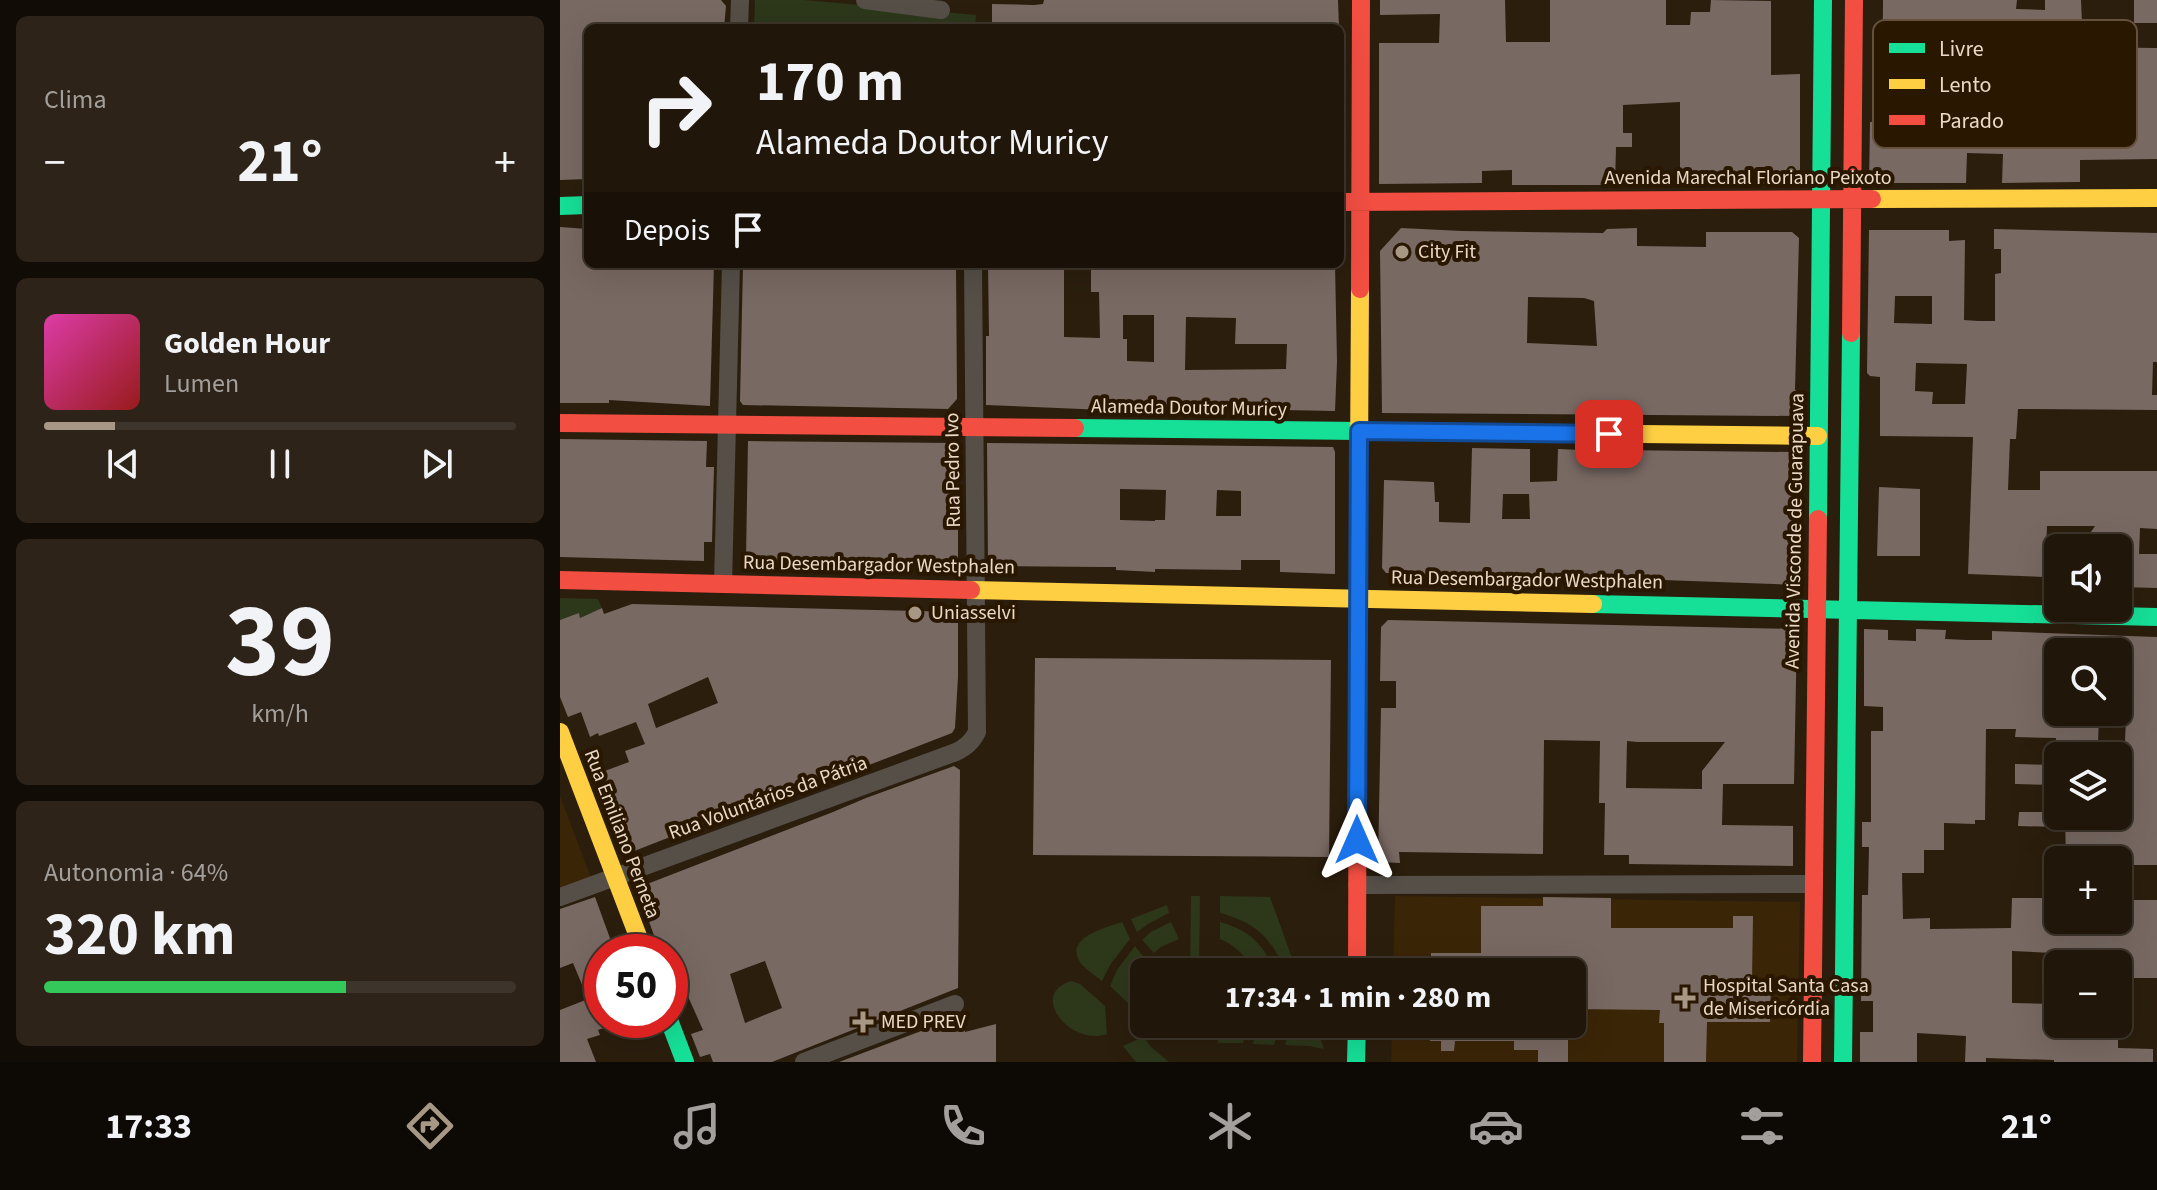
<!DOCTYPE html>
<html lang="pt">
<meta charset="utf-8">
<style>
:root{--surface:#20160a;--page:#2d2318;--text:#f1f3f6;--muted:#a29f9c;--line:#3d352b;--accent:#a79886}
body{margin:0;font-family:"Source Sans 3",sans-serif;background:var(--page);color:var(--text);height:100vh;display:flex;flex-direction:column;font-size:30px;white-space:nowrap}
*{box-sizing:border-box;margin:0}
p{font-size:26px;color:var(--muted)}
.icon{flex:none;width:44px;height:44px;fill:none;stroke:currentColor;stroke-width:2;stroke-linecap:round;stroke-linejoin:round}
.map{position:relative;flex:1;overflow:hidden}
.drawer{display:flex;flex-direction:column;gap:16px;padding:16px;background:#120c06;width:560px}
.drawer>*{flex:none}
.hud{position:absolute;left:24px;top:24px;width:760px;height:244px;border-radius:12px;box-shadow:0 8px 32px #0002,0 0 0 2px var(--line);background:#20160a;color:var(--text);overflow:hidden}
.controls{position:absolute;left:1484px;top:534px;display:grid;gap:16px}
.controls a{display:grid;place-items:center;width:88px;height:88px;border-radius:12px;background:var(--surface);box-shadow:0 8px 32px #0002,0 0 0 2px var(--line);font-size:40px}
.speed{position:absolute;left:24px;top:934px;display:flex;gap:16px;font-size:40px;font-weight:700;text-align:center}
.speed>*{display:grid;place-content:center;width:104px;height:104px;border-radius:50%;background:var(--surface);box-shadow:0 8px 32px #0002,0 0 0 2px var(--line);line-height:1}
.speed .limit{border:12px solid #d22;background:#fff;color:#111}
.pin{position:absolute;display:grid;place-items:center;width:68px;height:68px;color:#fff;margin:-34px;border-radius:16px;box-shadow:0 4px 12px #0006}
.me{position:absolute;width:88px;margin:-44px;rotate:0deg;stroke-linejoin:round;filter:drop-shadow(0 0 6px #0008)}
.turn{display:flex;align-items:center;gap:28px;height:168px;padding:0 40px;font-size:36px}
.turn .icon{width:104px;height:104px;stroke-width:2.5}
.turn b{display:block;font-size:56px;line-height:68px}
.then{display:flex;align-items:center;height:76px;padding:0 40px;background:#0003;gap:16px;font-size:30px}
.big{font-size:60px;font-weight:700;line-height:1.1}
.drawer .tile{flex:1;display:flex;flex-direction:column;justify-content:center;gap:12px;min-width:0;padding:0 28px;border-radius:12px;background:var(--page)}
.drawer .dial{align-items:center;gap:0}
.dial b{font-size:104px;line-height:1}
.song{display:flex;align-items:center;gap:24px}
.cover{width:96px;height:96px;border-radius:12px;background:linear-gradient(135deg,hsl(320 70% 55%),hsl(0 70% 35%))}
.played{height:8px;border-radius:4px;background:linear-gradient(90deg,var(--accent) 15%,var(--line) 15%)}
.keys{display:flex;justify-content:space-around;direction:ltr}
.heat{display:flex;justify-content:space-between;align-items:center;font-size:44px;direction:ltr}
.charge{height:12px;border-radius:6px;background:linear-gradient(90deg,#34c759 64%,var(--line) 0)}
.trip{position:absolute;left:570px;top:958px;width:456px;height:80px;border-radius:12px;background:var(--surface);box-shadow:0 8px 32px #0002,0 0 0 2px var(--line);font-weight:700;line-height:80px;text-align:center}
.tabs{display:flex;height:128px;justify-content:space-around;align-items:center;background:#0d0904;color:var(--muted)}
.tabs .icon{width:56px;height:56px}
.tabs .current{color:var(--accent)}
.tabs b{font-size:36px;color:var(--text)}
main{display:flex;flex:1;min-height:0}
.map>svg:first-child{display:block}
.built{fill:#3b2507}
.green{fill:#2d371a}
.building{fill:#796963;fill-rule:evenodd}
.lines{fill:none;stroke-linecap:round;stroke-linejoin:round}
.street{stroke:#554f48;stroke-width:18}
.fast{stroke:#16e098;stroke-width:18}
.slow{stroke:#ffcf43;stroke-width:18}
.jam{stroke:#f24e42;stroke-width:18}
.route-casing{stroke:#114b97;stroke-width:20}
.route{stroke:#1a73e8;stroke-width:14}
.poi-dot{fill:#a79886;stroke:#2a1700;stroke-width:3}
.labels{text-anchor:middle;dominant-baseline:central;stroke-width:8;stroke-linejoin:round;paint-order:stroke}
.street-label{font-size:20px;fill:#ead9c7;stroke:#2a1700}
.poi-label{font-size:20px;fill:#ead9c7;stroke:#2a1700;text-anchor:start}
.key{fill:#2a1700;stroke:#64513c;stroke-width:2}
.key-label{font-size:22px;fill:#ead9c7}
</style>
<main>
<section class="drawer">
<div class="tile"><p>Clima</p>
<div class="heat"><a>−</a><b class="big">21°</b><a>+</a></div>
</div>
<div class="tile">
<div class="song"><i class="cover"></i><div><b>Golden Hour</b><p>Lumen</p></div></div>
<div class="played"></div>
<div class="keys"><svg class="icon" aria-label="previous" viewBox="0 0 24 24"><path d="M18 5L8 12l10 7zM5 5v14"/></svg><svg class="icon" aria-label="pause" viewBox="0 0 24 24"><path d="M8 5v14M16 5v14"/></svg><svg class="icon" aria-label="next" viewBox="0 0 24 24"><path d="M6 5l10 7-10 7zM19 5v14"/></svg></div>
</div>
<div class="tile dial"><b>39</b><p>km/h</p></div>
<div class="tile"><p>Autonomia · 64%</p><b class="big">320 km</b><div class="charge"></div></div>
</section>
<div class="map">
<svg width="1597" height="1062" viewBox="0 0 1597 1062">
<rect width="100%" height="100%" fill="#2b1e0d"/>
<!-- built -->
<path class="built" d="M0 796 32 880 0 892Z
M835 896 1240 902 1237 1062H831L832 1024H1012V972H833Z"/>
<!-- green -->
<path class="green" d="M195 0H244L416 15 415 28H194Z
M0 598 38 599 42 608 20 618 19 614 0 620Z
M631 896H640L639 972H630Z
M660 896 710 897 732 958 722 963C707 933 692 922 660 913Z
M607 905 609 913 588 924 577 932 571 919Z
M562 922 570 939 550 965 542 981C536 976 528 971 522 965 501 938 545 928 562 922Z
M611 922 619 939 601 947 594 953 582 940 591 932Z
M660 922C686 929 702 942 713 967L702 972H694C686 956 676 946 660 939Z
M575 946 587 961 574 987 571 1006 550 986 557 970Z
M511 981 520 984 545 1006 547 1034C512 1047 467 995 511 981Z
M658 1024H688L683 1043H658Z
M698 1024H721L714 1045 693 1044Z
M731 1024H755L764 1049 749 1046 725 1045Z
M583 1037 591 1047 609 1062H576L563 1046Z"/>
<!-- building -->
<path class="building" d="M0 0H161L166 6 164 28H28V179L0 180Z
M484 0H778L779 28H432V4L474 5 483 4Z
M820 0H945L946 42H990V0H1106V25H1130L1131 12H1150L1151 0 1211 1V75L1240 74V177L1235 184H1120V102L1063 105V133H1072V147H1056L1055 185H952V170L922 171V183L819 184V43H879L880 14 820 15Z
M1323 0H1457L1456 9 1485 10V0H1521L1523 47 1597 48V159L1520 160V182L1442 183 1443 154 1407 153 1406 183H1309L1310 122 1322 121ZM1395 72 1433 73V133L1407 132V107H1396ZM1524 93V134H1483L1484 94Z
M1574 0H1597V23H1574Z
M0 227 28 229V264H154L150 406 49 400V403H0Z
M841 228 902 231 1043 233 1047 229 1077 228V246L1146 247V232H1232L1239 238 1235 390H1236V416L822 413 820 251ZM968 297 1024 298 1034 301 1037 346 967 343Z
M1434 229 1597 233V362H1593L1592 395H1597V410L1458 409 1456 439H1450L1448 490H1480V471H1597V529L1580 528 1579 554H1597V588L1558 587 1560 548H1520L1535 526H1487L1486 555H1498V586H1485V577L1408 574 1413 437 1320 436V377L1310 376 1307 373 1309 230H1389V241L1405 240 1404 320 1418 321H1435V274L1441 273V249H1434ZM1335 296H1372V324L1334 323ZM1356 363 1407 364 1405 404H1372L1373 392 1355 391Z
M183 264H396L397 399 388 409 183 405 180 401Z
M428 264H504V337L540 338 539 292H531V264H775L777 362 775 411 625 408V410L569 409V411L426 405V336H429ZM563 315H594V362L567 361V339H563ZM626 317 676 318 675 344H727L726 369 625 370Z
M0 439 147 441 146 467H154L152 542H144V561L0 557Z
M188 441 395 443 398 449V561L392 568 190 561 186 557Z
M427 443 773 447 775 452V574L720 572V560H681V570L595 569V572L556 570V567H542L428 566ZM560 489 606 490 605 520H595V521L560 520ZM657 490 681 491V516H656Z
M912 448 970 449V482L997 481 998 449 1022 450V454L1055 456V450L1230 452 1237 458V585L1048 578 826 573 822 568 824 480 874 482 875 502H879V522L910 523ZM943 494H969L970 519H942Z
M1319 487 1360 489V556H1317Z
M72 604 398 612V677L395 728 392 733 343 752 225 797 146 823 64 855 34 775 69 762 65 751 85 744 76 722 39 736 38 733 30 737 21 712 8 717 0 697V620L19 613 20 618 42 608 44 614ZM148 677 158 703 96 728 88 704Z
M828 620 1237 629 1234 784H1163L1162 825 1233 826V866L1069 864V855H1044L1045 803H1039L1040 741 984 740 983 854 839 852 840 863 818 862 821 708H836V681H820L821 627ZM1067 741 1077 742H1165L1142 771V789L1066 788Z
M1304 629 1328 630V640L1356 641V629L1386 630 1385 639 1407 640H1432V631L1597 637V865H1558V860H1506L1505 816H1528L1547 827V816H1558V756H1495L1496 738 1455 737 1456 729H1426L1425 820H1415V824L1384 823V850H1364V873H1342L1343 919 1370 918V929L1451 928 1452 898H1498V920H1558V900H1597V978H1558V964H1514V954L1452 951V1003L1494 1004 1493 1017H1498V1024H1516V1032H1558V1048L1593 1049V1062H1494V1060L1426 1058V1062H1405L1406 1036 1357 1033V1062H1300V1032H1313V1001H1301L1302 895H1308L1309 847H1302V822H1311V731H1323V707L1304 706ZM1498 652H1558V675H1562L1563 688H1567L1565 743H1538L1539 717 1498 716Z
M475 658 771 660 769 857 473 855Z
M1455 764 1498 765V785L1455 784Z
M394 766 400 770 398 988 212 1062H153L150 1054 140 1057 131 1034 143 1030 126 992 116 996 110 981V952H100L78 891 82 886 273 812 306 798ZM205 961 222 1008 185 1023 170 974Z
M1459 812H1498V827L1458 826Z
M35 897 55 952H42V1020L63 1021 38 1030 40 1035 27 1039 36 1062H0V1010L28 999 13 963 0 968V909Z
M983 897 1051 898V928H1173V916H1193L1192 980 1211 981 1210 1022H1147L1146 1062H1104V1023H1099L1100 1010 1012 1009V972H871V953H921V906H983Z
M401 1016 405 1032 436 1024V1062H279Z
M870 1024H1008V1062H978V1050H954V1041H895L894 1051H881V1041H870Z"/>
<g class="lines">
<!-- street -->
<path class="street" d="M305 0 381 10
M179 28 180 0
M163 584 171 264
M797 885 1253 884
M0 897 396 752C406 747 412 742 417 732L413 264
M244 1062 395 1004"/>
<!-- fast -->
<path class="fast" d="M0 206 28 205
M515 428 892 432
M1258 519 1263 0
M1033 604 1597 617
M109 1020 125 1062
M796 1062 797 1024
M1283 1062 1291 333"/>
<!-- slow -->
<path class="slow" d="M1312 199 1597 198
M892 432 1258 436
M411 590 1033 604
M798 640 800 289
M0 732 84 952"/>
<!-- jam -->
<path class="jam" d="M780 202 1312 199
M800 289 801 0
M1291 333 1294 0
M0 423 515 428
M0 580 411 590
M797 972 798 640
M1252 1062 1258 519"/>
</g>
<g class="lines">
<defs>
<path id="route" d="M797 840 799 431 1049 434"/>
</defs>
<!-- route casing -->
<use href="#route" class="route-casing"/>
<!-- route -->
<use href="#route" class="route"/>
</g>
<!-- markers -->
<g class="poi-dot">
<circle cx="842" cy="252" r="8"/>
<circle cx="355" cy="613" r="8"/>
<path d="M1121 986h8v8h8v8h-8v8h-8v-8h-8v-8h8z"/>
<path d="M299 1010h8v8h8v8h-8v8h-8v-8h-8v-8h8z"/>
</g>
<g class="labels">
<!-- street labels -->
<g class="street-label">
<text x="1188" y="178">Avenida Marechal Floriano Peixoto</text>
<text transform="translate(629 408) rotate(1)">Alameda Doutor Muricy</text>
<text transform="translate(393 470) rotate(-91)">Rua Pedro Ivo</text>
<text transform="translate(1235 531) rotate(-89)">Avenida Visconde de Guarapuava</text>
<text transform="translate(319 565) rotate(1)">Rua Desembargador Westphalen</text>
<text transform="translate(967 580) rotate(1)">Rua Desembargador Westphalen</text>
<text transform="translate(208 798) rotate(-20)">Rua Voluntários da Pátria</text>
<text transform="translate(62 834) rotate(69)">Rua Emiliano Perneta</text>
</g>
<!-- poi labels -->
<g class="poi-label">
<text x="858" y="252">City Fit</text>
<text x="371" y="613">Uniasselvi</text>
<text x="1143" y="986">Hospital Santa Casa<tspan x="1143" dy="23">de Misericórdia</tspan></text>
<text x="321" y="1022">MED PREV</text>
</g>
</g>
<!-- legend -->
<rect x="1313" y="20" width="264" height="128" rx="12" class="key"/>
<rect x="1329" y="43" width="36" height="10" fill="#16e098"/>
<rect x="1329" y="79" width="36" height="10" fill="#ffcf43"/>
<rect x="1329" y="115" width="36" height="10" fill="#f24e42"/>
<g class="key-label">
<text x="1379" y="56">Livre</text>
<text x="1379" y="92">Lento</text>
<text x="1379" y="128">Parado</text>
</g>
</svg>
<div class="controls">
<a><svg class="icon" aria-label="sound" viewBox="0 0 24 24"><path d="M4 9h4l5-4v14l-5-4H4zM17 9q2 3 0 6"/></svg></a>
<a><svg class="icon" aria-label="search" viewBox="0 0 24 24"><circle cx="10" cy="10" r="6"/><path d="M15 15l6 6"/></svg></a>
<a><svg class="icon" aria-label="layers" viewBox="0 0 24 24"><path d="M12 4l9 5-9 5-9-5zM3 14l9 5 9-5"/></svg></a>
<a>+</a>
<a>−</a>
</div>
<div class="speed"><div class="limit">50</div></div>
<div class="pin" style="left:1049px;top:434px;background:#d93025"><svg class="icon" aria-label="arrive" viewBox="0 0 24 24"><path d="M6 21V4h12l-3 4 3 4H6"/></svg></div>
<svg class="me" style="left:797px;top:840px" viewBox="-20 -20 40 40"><path d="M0-17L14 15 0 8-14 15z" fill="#1a73e8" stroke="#fff" stroke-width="4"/></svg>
<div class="trip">17:34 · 1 min · 280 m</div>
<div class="hud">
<div class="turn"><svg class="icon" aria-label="right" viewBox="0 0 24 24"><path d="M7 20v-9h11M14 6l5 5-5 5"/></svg><div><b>170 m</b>Alameda Doutor Muricy</div></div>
<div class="then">Depois<svg class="icon" aria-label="arrive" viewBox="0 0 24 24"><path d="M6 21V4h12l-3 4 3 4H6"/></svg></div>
</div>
</div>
</main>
<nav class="tabs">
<b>17:33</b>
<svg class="icon current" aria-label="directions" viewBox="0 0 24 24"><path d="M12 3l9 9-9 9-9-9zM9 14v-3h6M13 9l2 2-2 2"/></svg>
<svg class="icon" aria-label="music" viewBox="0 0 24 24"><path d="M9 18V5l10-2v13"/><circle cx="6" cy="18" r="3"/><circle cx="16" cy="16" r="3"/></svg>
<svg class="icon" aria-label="phone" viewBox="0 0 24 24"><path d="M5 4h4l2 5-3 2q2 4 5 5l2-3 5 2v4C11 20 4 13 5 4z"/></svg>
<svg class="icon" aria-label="climate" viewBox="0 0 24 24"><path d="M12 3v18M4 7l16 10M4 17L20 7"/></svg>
<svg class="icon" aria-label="car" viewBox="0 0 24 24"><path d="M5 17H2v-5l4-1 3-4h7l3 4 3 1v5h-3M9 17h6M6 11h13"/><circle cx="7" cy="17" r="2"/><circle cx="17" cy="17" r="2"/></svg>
<svg class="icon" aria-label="filters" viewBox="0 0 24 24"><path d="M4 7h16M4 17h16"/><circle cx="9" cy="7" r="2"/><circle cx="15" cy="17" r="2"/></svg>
<b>21°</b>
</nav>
